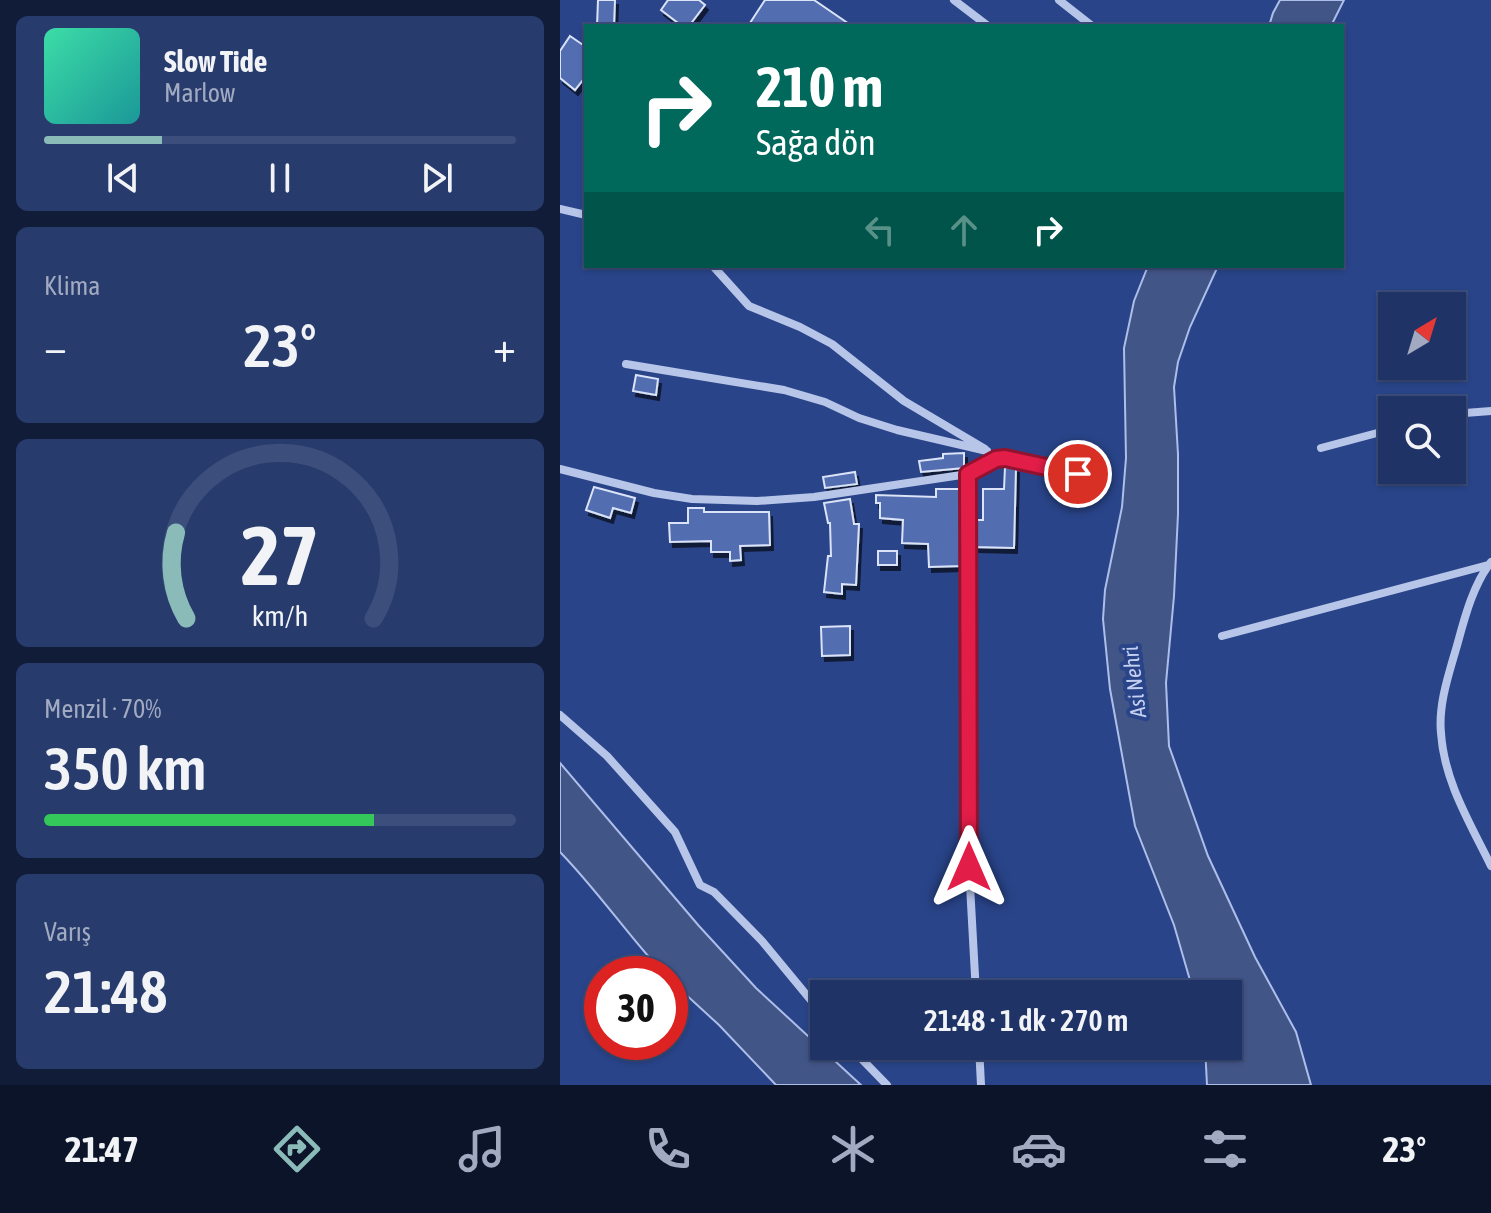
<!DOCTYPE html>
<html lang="tr">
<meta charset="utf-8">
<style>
:root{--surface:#1f3367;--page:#273b6d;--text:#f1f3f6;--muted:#a1aac0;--line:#3c4e7b;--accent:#8bbbb9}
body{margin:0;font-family:"Asap Condensed",sans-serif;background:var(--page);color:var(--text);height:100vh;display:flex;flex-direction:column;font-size:30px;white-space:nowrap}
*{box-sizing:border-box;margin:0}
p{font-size:26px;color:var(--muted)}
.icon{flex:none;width:44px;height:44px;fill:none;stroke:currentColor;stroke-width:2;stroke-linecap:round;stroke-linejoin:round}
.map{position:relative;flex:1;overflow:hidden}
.panel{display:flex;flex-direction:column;gap:16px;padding:16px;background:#111c39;width:560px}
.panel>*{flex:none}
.guide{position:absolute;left:24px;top:24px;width:760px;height:244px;border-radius:0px;box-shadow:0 2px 6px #0004,0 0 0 2px var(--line);background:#00695c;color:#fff;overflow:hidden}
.needle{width:52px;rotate:38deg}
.buttons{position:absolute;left:818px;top:292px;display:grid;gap:16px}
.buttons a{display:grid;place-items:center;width:88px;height:88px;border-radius:0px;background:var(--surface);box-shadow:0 2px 6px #0004,0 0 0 2px var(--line);font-size:40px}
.speed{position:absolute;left:24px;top:956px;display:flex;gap:16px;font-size:40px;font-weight:700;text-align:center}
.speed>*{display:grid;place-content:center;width:104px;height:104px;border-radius:50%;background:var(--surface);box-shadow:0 2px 6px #0004,0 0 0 2px var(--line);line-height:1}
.speed .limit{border:12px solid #d22;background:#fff;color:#111}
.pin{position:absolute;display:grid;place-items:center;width:68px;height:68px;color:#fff;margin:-34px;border:4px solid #fff;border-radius:50%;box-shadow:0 2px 8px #0007}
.me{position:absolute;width:88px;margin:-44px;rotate:0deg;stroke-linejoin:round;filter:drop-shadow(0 0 6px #0008)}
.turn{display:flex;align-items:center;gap:28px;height:168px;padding:0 40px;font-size:36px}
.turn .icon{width:104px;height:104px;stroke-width:2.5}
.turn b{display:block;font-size:56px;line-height:68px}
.lanes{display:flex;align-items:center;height:76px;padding:0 40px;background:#0003;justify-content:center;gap:40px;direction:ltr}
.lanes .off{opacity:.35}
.big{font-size:60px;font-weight:600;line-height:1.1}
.panel .widget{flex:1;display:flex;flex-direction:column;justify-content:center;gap:12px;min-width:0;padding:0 28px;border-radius:12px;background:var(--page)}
.panel .dial{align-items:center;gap:0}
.dial svg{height:208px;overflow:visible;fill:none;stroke:var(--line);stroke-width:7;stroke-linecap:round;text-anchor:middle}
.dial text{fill:var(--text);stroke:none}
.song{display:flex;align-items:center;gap:24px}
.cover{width:96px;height:96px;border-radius:12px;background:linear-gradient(135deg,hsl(160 70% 55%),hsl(180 70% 35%))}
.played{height:8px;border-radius:4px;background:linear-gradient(90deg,var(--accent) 25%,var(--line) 25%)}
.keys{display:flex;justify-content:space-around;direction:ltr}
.heat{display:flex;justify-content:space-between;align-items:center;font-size:44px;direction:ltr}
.charge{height:12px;border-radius:6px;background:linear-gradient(90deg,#34c759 70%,var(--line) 0)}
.trip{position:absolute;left:250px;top:980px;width:432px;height:80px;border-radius:0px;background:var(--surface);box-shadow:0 2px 6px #0004,0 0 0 2px var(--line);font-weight:600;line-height:80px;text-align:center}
.dock{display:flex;height:128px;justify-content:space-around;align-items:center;background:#0c1429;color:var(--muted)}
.dock .icon{width:56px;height:56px}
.dock .current{color:var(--accent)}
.dock b{font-size:36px;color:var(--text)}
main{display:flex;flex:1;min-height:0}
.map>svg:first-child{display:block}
.water{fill:#425587;stroke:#acbee9;stroke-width:2}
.building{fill:#526db1;stroke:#dae3f7;stroke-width:2;filter:url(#shadow)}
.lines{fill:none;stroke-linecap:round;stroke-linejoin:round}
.street{stroke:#b7c5e9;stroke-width:8}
.route-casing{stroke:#92132f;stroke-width:20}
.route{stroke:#e11d48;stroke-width:14}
.labels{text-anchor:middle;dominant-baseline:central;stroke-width:8;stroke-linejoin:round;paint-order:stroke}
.water-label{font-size:22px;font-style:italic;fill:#c3d0f0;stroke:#294489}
</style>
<main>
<section class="panel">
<div class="widget">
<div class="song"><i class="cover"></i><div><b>Slow Tide</b><p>Marlow</p></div></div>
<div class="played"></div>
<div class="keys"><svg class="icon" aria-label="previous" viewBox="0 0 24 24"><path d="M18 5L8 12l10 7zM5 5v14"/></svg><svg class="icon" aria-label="pause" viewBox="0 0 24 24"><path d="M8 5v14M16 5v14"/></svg><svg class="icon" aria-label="next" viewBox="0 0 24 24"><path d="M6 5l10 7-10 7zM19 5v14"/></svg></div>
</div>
<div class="widget"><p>Klima</p>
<div class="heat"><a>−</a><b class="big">23°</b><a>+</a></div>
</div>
<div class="widget dial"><svg viewBox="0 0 100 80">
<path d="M14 69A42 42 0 1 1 86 69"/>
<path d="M14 69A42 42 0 0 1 10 36" stroke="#8bbbb9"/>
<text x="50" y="56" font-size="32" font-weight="700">27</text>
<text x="50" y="72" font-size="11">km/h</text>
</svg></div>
<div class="widget"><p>Menzil · 70%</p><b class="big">350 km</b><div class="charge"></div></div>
<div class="widget"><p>Varış</p><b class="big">21:48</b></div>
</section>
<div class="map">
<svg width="931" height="1085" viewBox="0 0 931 1085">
<defs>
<filter id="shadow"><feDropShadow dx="3" dy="5" stdDeviation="0" flood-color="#0009"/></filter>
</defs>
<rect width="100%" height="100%" fill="#294489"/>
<!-- water -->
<path class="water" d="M720 0H784L771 26H709L713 13Z
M588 266H658L630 327 618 362 614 387 618 454V514L614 596 606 683 609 746 648 856 695 957 736 1032 751 1085H647L645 1046H668V994H634L614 925 575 826 550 689 543 619 545 590 562 507 566 458 564 348 574 301Z
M0 763 139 926 196 988 301 1085H216L159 1025 110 980V974L103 973C67 934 37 890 0 852Z"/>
<!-- building -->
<path class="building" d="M38 0H55L54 26H37Z
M108 0H139L145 5 129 26H122L101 10Z
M205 0H254L292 26H188Z
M10 36 26 47V76L15 90 0 78V51Z
M76 375 98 379 96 395 73 391Z
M404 453V468L361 472 359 461 383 458V454Z
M445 467 456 468 454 548 415 547V520H423V489H444Z
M295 472 297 484 265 488 263 477Z
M34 487 75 498 71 513 53 508 50 518 26 510Z
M376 489H401V566L369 567 368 544 342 543 343 520 320 518V503H316V495L376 497Z
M290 499 294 524H299L296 585 282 584V594L264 592 268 556H271L270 523H268L264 503Z
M128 508H144V512H209L210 545 180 546 181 560 170 561V552H151V541L110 542 109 523H128Z
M318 551H337V565H318Z
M290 626V655L262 656 261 627Z"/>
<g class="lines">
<!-- street -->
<path class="street" d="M394 0 428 26
M499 0 532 26
M0 209 26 215
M153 266 189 306 240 327 272 344 344 401 425 449
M66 364 224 390 265 402 299 418 337 430 427 451
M892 414 931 411
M761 448 832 429
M0 469 94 493 132 499 197 501 254 497 408 474 436 459 445 458 518 474
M408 474 409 867 416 994
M931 562C914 583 905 616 898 642 890 671 878 703 881 733 884 781 910 823 931 866
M662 636 928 565
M0 715 47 756 115 832 140 885 154 892 202 941 264 1016
M289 1046 327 1085
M419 1046 421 1085"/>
</g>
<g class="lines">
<defs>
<path id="route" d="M409 867 408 474 436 459 445 458 518 474"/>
</defs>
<!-- route casing -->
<use href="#route" class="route-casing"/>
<!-- route -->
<use href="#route" class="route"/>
</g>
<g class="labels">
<!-- water labels -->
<g class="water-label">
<text transform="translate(574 682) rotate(-97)">Asi Nehri</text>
</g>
</g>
</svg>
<div class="buttons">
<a><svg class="needle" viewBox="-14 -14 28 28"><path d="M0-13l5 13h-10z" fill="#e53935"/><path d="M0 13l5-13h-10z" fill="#a1aac0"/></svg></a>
<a><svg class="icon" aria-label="search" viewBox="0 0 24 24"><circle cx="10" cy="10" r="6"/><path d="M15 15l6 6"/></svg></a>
</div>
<div class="speed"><div class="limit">30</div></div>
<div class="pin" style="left:518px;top:474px;background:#d93025"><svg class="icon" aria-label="arrive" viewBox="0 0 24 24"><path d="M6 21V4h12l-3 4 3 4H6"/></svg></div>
<svg class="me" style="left:409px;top:867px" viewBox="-20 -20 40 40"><path d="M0-17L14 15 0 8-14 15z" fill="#e11d48" stroke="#fff" stroke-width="4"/></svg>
<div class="trip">21:48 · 1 dk · 270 m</div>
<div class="guide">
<div class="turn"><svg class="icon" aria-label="right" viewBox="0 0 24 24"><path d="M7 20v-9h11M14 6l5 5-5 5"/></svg><div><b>210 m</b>Sağa dön</div></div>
<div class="lanes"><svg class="icon off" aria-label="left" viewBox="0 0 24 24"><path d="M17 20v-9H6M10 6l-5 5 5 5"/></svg><svg class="icon off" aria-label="ahead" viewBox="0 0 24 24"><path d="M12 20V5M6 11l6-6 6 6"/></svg><svg class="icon" aria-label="right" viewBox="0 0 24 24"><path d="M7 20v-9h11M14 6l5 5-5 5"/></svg></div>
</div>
</div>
</main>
<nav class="dock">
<b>21:47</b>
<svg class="icon current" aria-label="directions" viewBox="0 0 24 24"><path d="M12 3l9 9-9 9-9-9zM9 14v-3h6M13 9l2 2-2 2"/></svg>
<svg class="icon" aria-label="music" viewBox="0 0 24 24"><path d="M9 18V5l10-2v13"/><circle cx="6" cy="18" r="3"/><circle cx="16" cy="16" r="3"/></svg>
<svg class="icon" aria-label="phone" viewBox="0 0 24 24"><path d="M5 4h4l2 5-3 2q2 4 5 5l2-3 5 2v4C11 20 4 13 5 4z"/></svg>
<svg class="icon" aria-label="climate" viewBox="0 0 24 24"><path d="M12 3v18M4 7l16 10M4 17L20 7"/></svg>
<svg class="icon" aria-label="car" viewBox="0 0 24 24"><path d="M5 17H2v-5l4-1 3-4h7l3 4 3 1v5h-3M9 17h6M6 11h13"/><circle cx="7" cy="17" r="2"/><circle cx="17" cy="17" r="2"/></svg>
<svg class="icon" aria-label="filters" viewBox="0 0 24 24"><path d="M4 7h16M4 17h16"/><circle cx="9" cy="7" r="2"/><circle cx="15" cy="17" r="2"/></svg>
<b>23°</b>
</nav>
